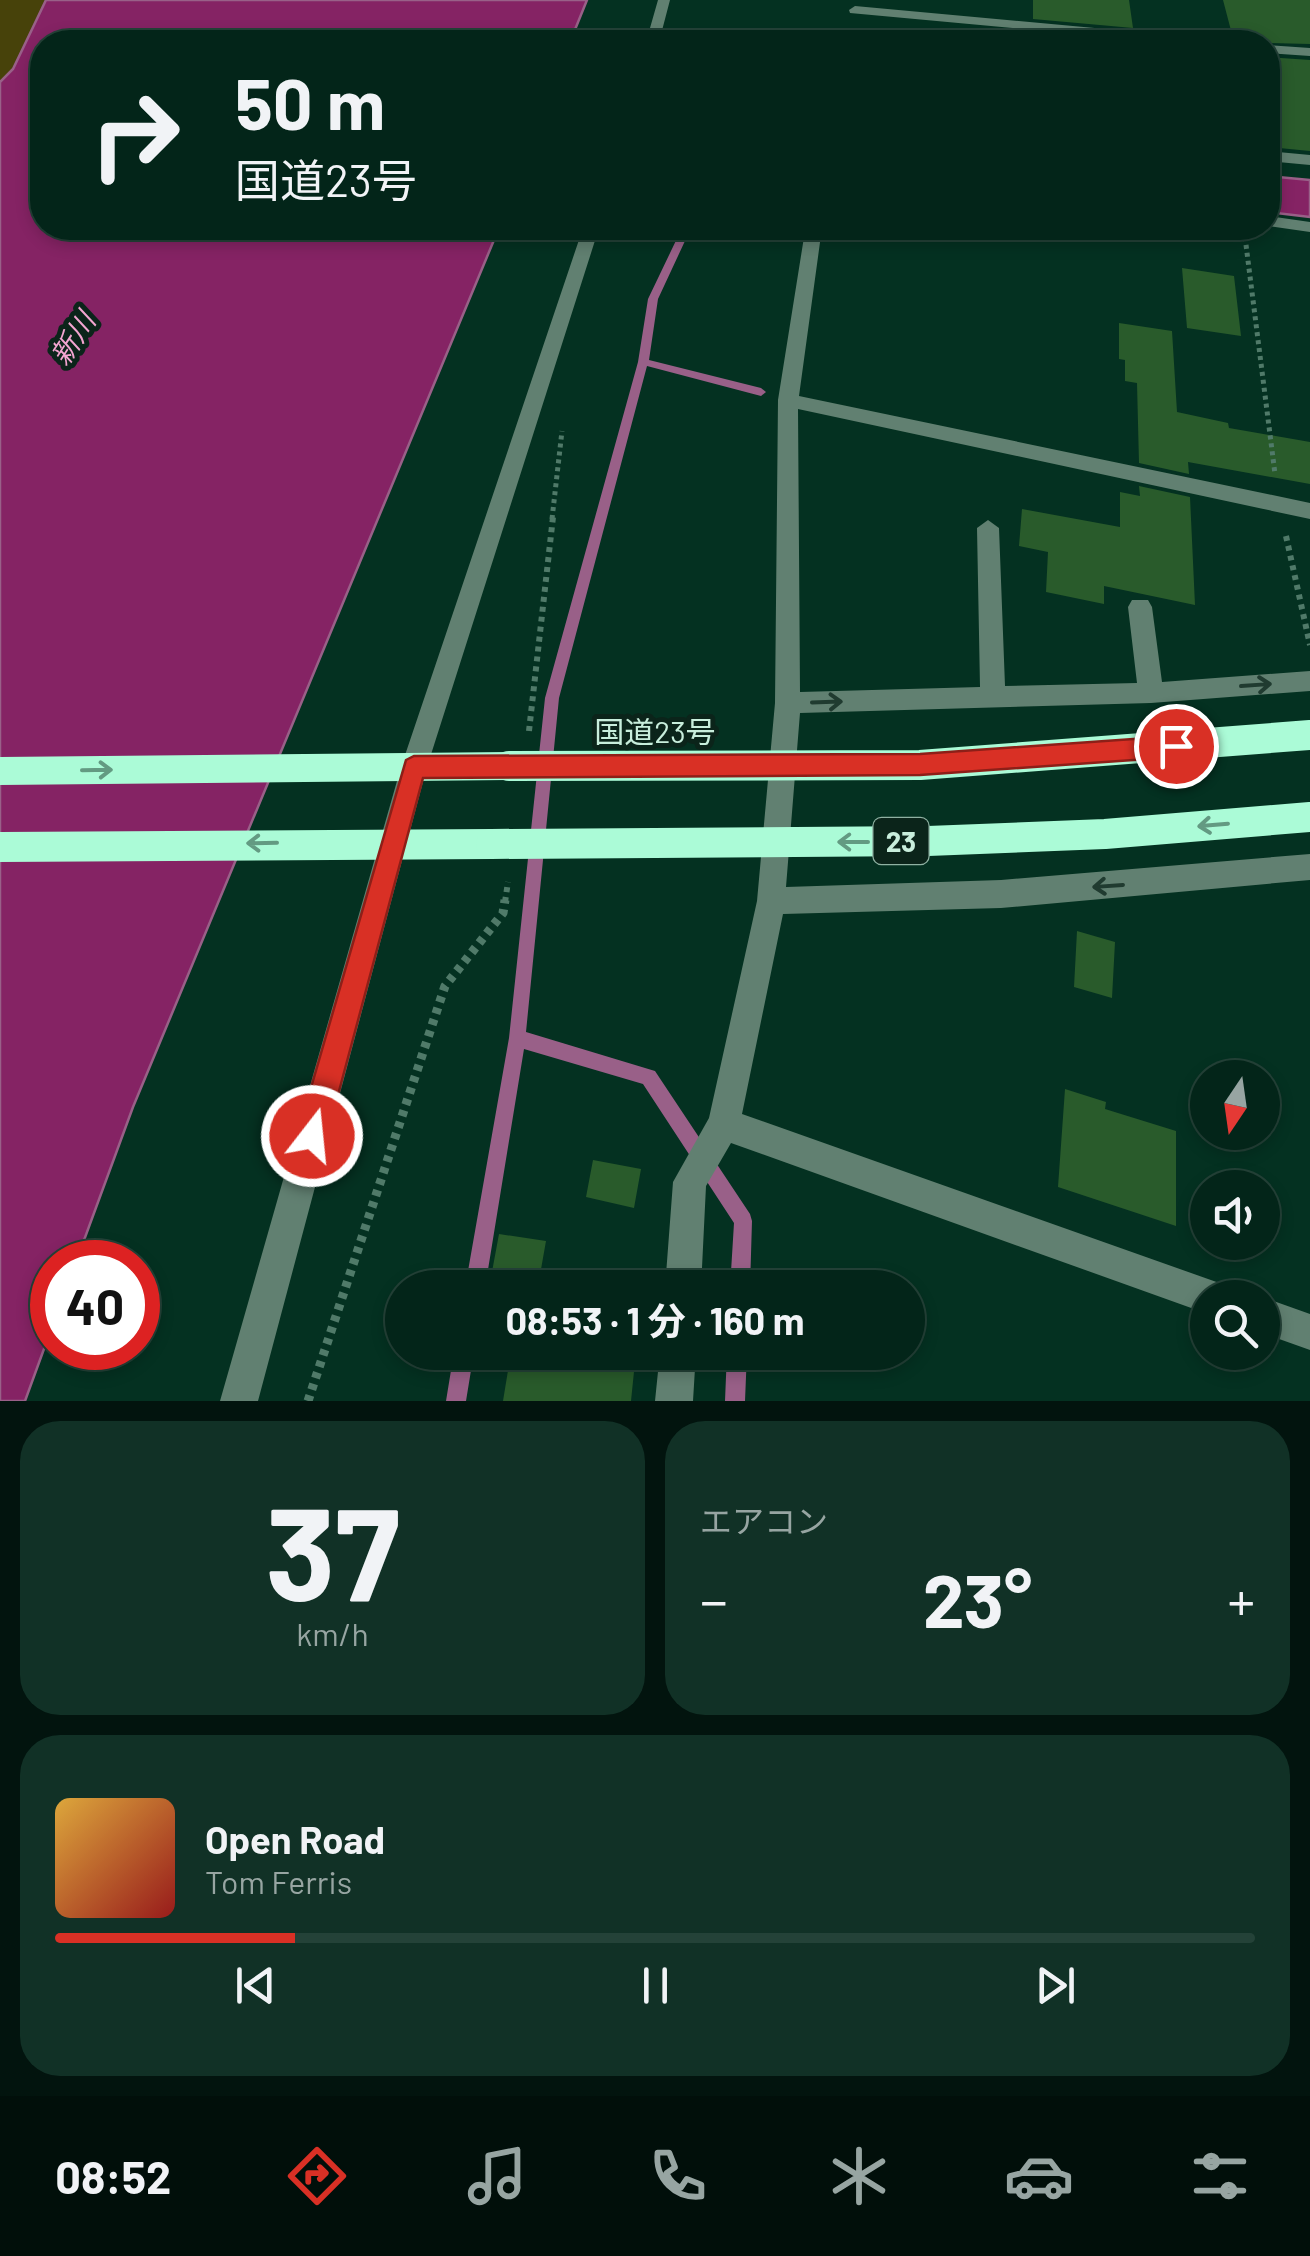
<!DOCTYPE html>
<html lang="ja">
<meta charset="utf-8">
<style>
:root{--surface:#032519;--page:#113126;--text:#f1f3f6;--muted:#97a5a2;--line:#244238;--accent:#d93025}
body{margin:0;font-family:Barlow,"Noto Sans JP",sans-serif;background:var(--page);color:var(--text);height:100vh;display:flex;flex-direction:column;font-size:38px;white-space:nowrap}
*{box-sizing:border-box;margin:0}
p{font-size:32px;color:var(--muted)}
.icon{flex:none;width:55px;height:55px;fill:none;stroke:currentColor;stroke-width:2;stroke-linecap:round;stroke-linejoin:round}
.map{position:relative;height:1401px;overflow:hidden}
.drawer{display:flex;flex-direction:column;gap:20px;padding:20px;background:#02140e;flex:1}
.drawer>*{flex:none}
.top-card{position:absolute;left:30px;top:30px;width:1250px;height:210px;border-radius:40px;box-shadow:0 5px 15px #0003,0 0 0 2px var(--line);background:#032519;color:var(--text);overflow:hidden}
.needle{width:65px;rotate:193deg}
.buttons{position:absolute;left:1190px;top:1060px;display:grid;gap:20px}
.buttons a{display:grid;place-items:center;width:90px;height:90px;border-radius:50%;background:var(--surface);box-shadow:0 5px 15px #0003,0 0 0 2px var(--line);font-size:50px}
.speed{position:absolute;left:30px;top:1240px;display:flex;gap:20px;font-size:50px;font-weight:700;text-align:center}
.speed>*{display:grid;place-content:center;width:130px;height:130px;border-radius:50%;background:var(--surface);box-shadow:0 5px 15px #0003,0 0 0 2px var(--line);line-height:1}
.speed .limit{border:15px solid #d22;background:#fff;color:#111}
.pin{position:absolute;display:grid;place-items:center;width:85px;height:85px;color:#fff;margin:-42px;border:5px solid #fff;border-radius:50%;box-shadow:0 2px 10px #0007}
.me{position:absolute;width:110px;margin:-55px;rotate:16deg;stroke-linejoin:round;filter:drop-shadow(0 0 8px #0008)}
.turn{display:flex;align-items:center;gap:35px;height:210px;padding:0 40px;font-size:45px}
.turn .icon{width:130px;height:130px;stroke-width:2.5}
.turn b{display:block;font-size:70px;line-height:85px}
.big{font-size:75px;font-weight:700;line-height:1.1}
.drawer .tile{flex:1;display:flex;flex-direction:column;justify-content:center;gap:15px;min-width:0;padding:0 35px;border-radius:40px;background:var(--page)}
.drawer .dial{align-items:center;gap:0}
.dial b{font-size:130px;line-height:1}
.song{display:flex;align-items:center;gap:30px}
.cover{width:120px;height:120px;border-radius:15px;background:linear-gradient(135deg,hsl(40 70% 55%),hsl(0 70% 35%))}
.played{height:10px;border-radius:5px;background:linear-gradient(90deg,var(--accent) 20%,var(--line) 20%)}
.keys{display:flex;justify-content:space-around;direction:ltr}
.heat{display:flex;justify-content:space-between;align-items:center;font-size:55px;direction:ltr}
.drawer .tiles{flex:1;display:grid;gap:20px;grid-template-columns:1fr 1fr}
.tile:last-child{grid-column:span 2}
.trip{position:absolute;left:385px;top:1270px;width:540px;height:100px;border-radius:50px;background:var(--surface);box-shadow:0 5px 15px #0003,0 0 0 2px var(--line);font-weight:700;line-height:100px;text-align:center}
.tab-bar{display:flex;height:160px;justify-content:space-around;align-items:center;background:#010f0a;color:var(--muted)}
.tab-bar .icon{width:70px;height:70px}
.tab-bar .current{color:var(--accent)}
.tab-bar b{font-size:45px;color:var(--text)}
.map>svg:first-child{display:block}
.green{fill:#47420a}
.water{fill:#852364;stroke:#996088;stroke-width:2.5}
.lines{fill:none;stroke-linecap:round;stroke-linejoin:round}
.stream{fill:#996088;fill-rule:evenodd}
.building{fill:#295b2b}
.path-far2{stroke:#507a69;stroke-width:5;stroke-dasharray:4 4;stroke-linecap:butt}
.path-far1{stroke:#507a69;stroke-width:6;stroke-dasharray:5 5;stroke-linecap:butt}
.path{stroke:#507a69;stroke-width:9;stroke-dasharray:6 6;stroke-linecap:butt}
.minor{fill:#618071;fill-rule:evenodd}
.highway{fill:#abfbd7;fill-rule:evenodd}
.highway-bridge{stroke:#abfbd7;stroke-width:30}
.oneway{stroke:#203b30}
.oneway2{stroke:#639a82}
.route{fill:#d93025;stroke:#8d1f18;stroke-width:2.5}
.labels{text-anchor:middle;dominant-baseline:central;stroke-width:10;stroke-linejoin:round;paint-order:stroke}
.far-water-label{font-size:28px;font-style:italic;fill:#f3a5d1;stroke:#0b241a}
.shield{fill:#0b241a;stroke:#8fb1a2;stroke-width:2.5}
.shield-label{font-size:28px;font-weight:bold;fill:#c8eedc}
.street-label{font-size:30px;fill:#c8eedc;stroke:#0b241a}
</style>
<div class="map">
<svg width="1310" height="1401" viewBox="0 0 1310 1401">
<rect width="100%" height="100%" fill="#043121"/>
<!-- green -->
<path class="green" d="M0 0H46L13 69 0 82Z"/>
<!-- water -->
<path class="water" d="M46 0H587L570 42H42V228H499L133 1107 76 1262H52V1327L25 1401H0V82L13 69Z
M1268 176 1310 180V217L1268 212Z"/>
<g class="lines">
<!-- stream -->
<path class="stream" d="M682 228H691L658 299 649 360 761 388 766 392 761 396 647 366 559 698 526 1032 655 1071 750 1214 752 1221 750 1288H730L734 1223 643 1084 524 1049 485 1288H465L509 1038 545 698 638 362 648 299Z
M454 1352H474L466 1401H446Z
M727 1352H747L745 1401H725Z"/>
</g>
<!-- building -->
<path class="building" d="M1033 0H1129L1133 28 1033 19Z
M1223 0H1310V44L1234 42Z
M1268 57 1310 60V151L1279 148 1268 108Z
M1182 268 1234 276 1241 336 1187 328Z
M1119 323 1172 331 1177 412 1228 423 1229 428 1310 442V484L1188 462 1189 474 1139 463 1137 383 1125 381V360L1119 359Z
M1139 486 1190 497 1195 605 1104 586V604L1046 592 1048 552 1019 546 1022 509 1120 527V492L1140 496Z
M1077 931 1115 942 1112 998 1074 987Z
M1065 1089 1106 1102 1105 1109 1176 1131V1226L1058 1187Z
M593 1160 641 1169 634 1208 586 1197Z
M499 1234 546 1241 540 1275 633 1288H489Z
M511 1352H636L631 1401H503Z"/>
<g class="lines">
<!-- path-far2 -->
<path class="path-far2" d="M1244 229 1275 474
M552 519 562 431"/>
<!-- path-far1 -->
<path class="path-far1" d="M1286 536 1310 645
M529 731 553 517
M505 902 508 882"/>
<!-- path -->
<path class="path" d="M308 1401 445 986 503 913 505 900"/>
<!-- minor -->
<path class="minor" d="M658 0H670L659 42H646Z
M855 6 1203 38 1210 42H1164L850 13 849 10Z
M753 30 855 32 862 36 855 40 748 37 746 34Z
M1268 45 1310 48V56L1268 53Z
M1268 151 1310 155V165L1268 161Z
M1268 216 1310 222V232L1268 226Z
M583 228H599L427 767 258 1401H220L401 767Z
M756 228H833L821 235 799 396 1310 503V519L798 409 800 692 980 687 977 528 988 520 999 528 1005 686 1137 683 1128 607 1132 600H1148L1152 607 1162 682 1310 671V691L1151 703 800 713 786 887 1001 880 1310 854V880L1001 908 783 914 742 1114 1225 1285 1229 1298H1208V1314L731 1143 706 1186 701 1288H665L673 1182 709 1118 757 901 775 703 778 400 804 237 765 236Z
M1262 1297 1310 1314V1350L1262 1333Z
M660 1352H696L693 1401H655Z"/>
<!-- highway -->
<path class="highway" d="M509 752 520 756 525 766 520 776 509 780 0 785V757Z
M491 829 503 833 507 844 503 855 491 859 0 862V832Z"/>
<!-- highway-bridge -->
<path class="highway-bridge" d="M509 766 920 765 1310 735
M491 844 928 841 1105 834 1310 817"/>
</g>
<!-- one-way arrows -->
<defs><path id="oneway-shaft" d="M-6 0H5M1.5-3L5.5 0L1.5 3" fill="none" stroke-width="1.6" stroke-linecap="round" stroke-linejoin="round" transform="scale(2.5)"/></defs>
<g class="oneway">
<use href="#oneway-shaft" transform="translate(1256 685) rotate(-4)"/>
<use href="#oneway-shaft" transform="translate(827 702) rotate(-2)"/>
<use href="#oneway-shaft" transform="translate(1108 886) rotate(176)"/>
</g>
<g class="oneway2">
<use href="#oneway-shaft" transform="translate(97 770) rotate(-1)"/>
<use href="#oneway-shaft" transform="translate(1213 825) rotate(175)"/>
<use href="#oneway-shaft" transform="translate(853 842) rotate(180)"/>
<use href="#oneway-shaft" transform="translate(262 843) rotate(179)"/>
</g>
<!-- route -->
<path class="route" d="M1176 736 1184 739 1188 746 1184 754 1176 757 920 775 423 778 327 1136 322 1146 312 1151 301 1146 297 1136 406 760 414 756 920 754Z"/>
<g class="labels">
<!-- far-water labels -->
<g class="far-water-label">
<text transform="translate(72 338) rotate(-57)">新川</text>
</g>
<!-- shield labels -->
<rect class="shield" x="873.5" y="818" width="55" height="46" rx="8"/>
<g class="shield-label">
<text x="901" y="841">23</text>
</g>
<!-- street labels -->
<g class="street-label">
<text x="655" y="731">国道23号</text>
</g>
</g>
</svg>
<div class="buttons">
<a><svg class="needle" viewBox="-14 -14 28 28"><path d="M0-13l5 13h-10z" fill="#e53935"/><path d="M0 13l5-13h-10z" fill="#97a5a2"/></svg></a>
<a><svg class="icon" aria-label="sound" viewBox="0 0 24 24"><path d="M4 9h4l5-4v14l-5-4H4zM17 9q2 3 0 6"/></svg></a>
<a><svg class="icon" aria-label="search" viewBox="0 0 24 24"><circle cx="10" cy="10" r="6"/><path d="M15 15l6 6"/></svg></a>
</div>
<div class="speed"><div class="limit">40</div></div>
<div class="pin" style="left:1176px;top:746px;background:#d93025"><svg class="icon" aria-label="arrive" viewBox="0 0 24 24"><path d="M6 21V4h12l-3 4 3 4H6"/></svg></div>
<svg class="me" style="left:312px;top:1136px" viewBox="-20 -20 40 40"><circle r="17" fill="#d93025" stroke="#fff" stroke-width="3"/><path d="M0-11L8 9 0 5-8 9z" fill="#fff"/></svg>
<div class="trip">08:53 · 1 分 · 160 m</div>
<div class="top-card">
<div class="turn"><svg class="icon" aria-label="right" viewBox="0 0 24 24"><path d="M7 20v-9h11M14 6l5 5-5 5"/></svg><div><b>50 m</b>国道23号</div></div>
</div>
</div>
<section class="drawer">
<div class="tiles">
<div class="tile dial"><b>37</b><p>km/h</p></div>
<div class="tile"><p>エアコン</p>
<div class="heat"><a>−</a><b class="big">23°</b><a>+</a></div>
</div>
<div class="tile">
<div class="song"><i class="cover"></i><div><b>Open Road</b><p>Tom Ferris</p></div></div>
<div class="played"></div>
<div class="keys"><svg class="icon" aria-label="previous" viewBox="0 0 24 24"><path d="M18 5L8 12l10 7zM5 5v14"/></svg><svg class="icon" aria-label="pause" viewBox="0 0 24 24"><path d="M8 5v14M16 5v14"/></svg><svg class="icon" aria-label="next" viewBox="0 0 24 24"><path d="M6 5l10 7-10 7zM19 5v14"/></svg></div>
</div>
</div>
</section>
<nav class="tab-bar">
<b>08:52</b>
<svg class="icon current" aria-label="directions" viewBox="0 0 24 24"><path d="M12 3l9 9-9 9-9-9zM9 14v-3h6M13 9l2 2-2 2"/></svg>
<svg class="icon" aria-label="music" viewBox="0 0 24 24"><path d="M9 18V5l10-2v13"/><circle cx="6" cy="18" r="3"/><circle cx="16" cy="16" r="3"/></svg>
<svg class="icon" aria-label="phone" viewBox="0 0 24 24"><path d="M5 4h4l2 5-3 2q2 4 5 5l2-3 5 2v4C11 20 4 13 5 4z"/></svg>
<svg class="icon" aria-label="climate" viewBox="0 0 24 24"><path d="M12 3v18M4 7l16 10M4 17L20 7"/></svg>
<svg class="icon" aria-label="car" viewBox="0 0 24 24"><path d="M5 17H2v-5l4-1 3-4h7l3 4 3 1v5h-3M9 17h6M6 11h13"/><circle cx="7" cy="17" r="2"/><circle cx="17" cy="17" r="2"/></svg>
<svg class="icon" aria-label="filters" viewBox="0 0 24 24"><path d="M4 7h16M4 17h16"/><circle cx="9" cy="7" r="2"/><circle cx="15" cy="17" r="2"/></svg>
</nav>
